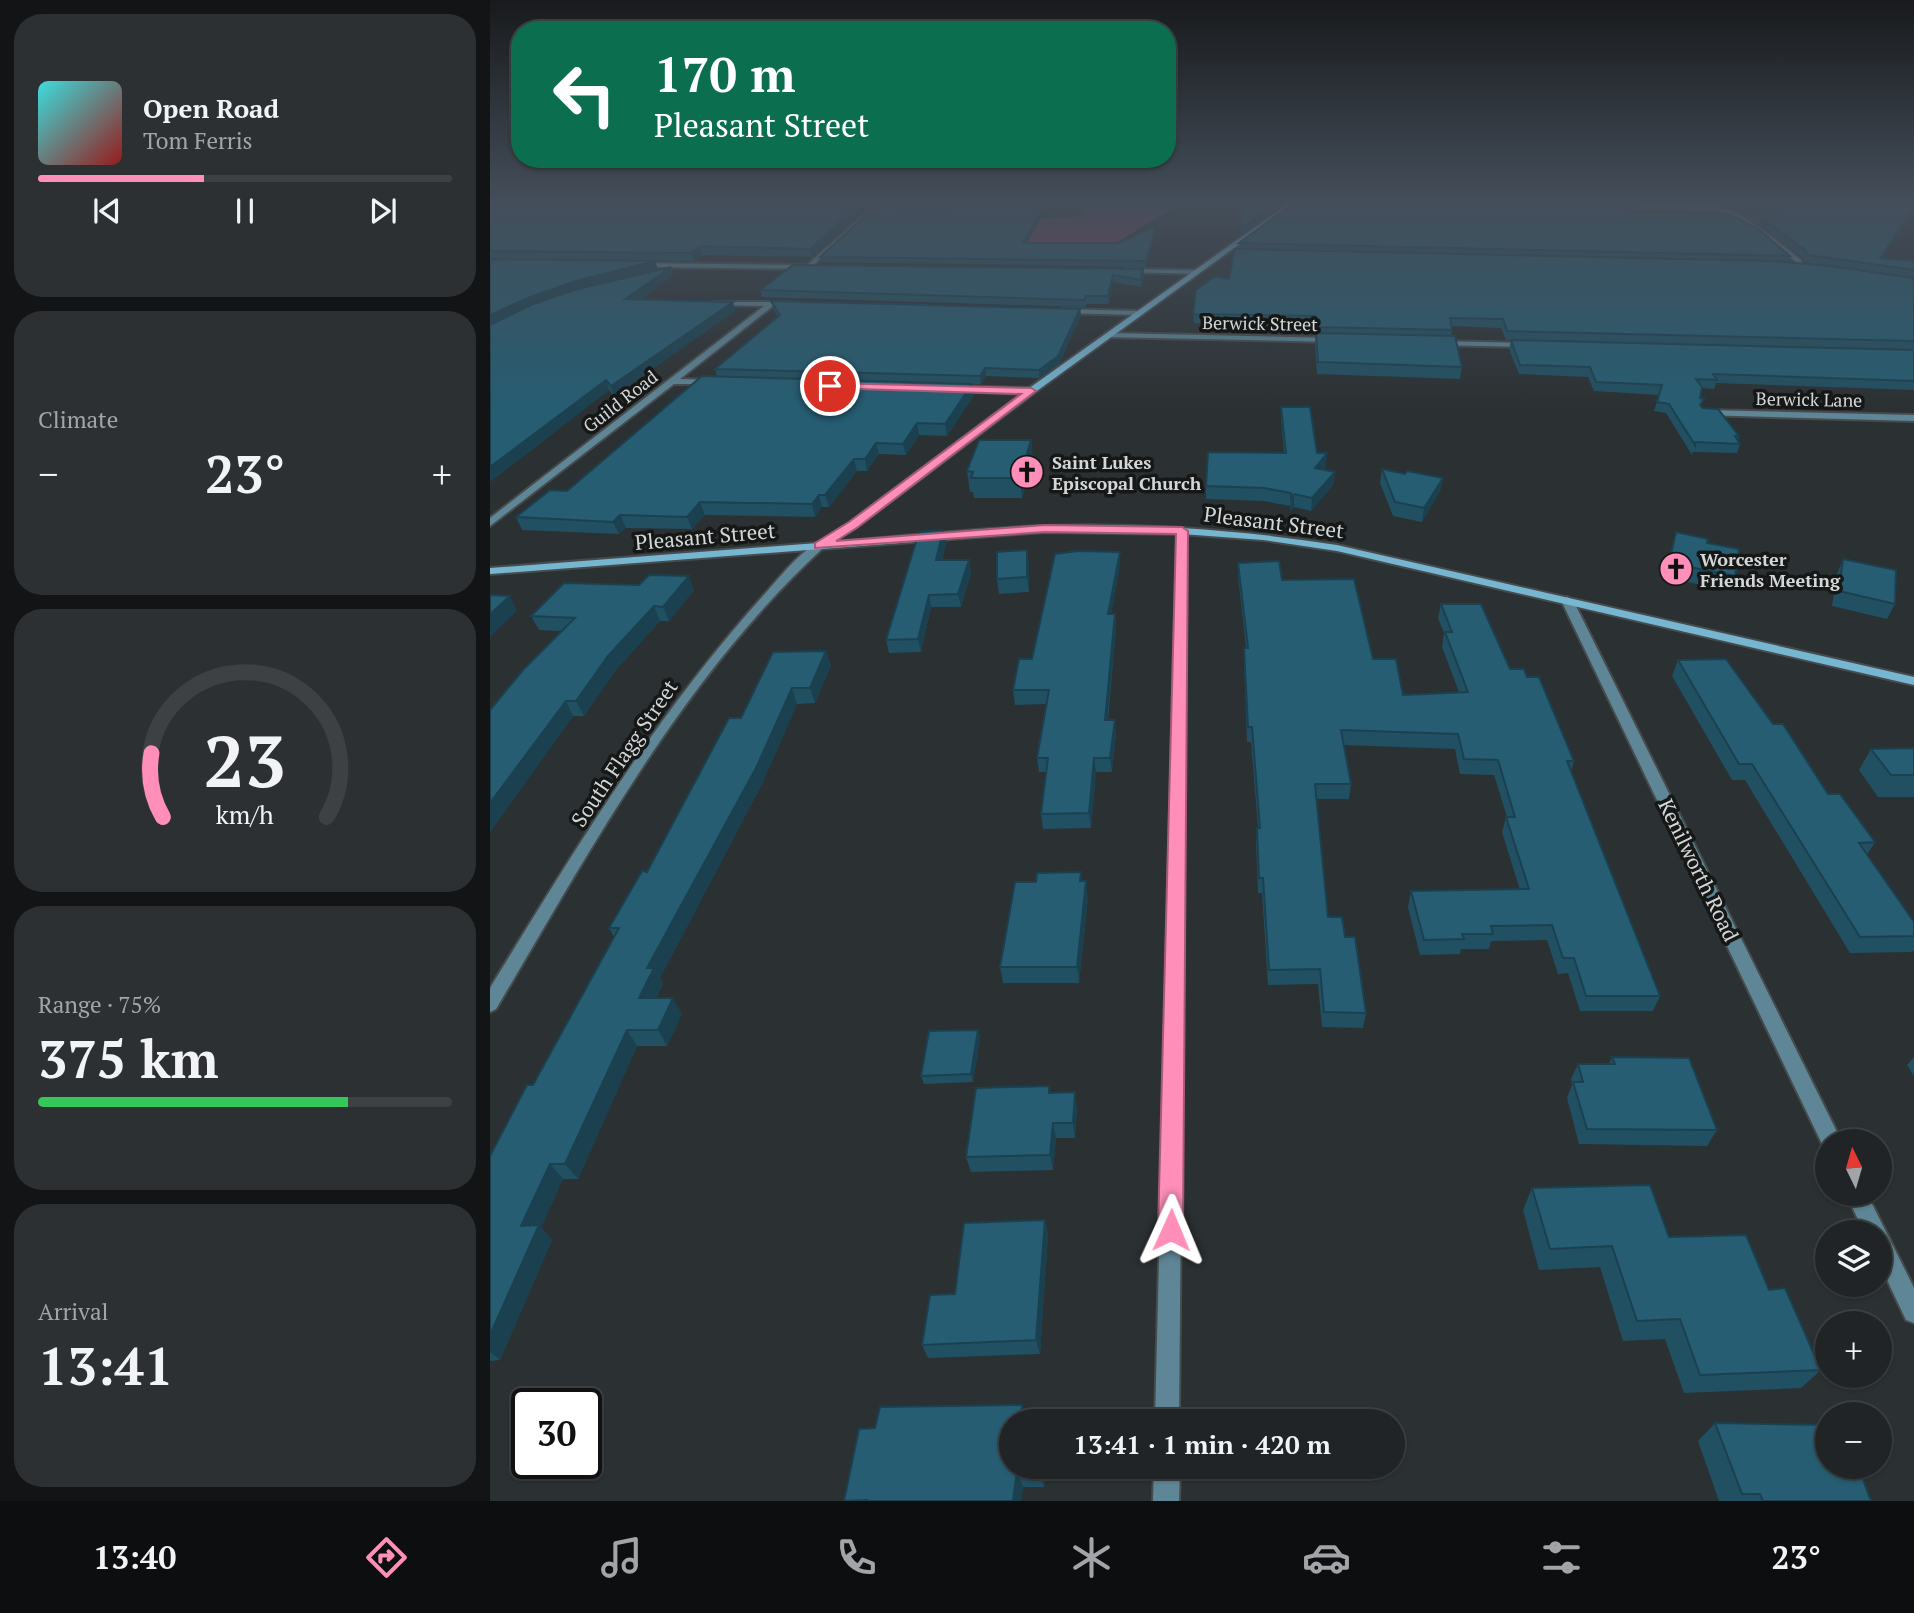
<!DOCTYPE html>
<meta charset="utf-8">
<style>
:root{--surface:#202426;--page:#2d3032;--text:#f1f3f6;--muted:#a2a4a7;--line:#3d4143;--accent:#ff8eb9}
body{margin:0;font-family:"PT Serif",serif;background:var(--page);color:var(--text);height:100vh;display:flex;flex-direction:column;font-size:26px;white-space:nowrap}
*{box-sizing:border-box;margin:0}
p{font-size:23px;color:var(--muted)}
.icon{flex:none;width:38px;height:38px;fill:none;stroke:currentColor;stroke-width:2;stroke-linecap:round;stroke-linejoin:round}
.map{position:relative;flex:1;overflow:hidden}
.panel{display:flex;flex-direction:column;gap:14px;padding:14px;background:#121415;width:490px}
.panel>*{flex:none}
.banner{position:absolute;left:21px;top:21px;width:665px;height:147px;border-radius:28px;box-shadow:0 2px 5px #0004,0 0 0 2px var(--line);background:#0b6e4f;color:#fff;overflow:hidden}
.needle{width:46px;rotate:355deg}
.controls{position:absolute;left:1325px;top:1129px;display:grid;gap:14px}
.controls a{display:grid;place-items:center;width:77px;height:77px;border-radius:50%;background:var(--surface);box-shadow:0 2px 5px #0004,0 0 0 2px var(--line);font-size:35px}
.speed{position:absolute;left:21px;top:1388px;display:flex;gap:14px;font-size:35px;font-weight:700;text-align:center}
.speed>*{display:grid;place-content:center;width:91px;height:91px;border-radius:50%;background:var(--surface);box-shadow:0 2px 5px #0004,0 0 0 2px var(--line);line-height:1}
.speed .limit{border:4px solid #111;border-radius:10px;background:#fff;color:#111}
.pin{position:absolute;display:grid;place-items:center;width:60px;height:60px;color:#fff;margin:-30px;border:4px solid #fff;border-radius:50%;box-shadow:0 2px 7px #0007}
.me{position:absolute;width:77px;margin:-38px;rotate:1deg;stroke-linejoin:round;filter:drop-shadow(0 0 5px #0008)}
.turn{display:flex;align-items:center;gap:24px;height:147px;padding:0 28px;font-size:32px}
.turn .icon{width:91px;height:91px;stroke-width:2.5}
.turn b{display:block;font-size:49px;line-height:60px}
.big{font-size:52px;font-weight:800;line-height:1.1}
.panel .tile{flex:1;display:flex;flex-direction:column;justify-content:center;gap:10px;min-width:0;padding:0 24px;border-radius:28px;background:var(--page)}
.panel .dial{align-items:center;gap:0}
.dial svg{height:182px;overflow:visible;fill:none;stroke:var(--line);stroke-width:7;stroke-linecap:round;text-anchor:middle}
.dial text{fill:var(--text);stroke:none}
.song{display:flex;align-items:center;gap:21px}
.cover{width:84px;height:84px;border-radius:10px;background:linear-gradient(135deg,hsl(180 70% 55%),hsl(0 70% 35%))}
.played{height:7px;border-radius:4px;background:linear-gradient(90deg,var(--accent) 40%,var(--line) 40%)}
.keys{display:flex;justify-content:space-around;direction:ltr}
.heat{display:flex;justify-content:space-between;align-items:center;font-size:38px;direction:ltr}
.charge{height:10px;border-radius:5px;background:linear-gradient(90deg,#34c759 75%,var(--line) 0)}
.trip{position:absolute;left:509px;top:1409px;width:406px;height:70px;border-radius:35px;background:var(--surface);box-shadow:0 2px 5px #0004,0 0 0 2px var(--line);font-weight:800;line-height:70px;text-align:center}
.menu{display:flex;height:112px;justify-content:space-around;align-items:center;background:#0d0e0f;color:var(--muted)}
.menu .icon{width:49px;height:49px}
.menu .selected{color:var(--accent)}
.menu b{font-size:32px;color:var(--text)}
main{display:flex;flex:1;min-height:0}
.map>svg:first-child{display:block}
.forest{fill:#8a3d5c}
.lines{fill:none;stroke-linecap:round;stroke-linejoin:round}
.street-casing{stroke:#464b4d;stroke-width:4}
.secondary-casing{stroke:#464b4d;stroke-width:4}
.street{fill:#5f8696;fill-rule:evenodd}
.secondary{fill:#77b6d1;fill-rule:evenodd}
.wall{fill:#215062}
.shaded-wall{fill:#1b4150}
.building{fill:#265d72;stroke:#1b4150;stroke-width:2}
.route{fill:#ff8eb9;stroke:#a65c78;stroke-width:2}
.labels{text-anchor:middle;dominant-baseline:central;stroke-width:7;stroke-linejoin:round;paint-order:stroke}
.far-street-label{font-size:18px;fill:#d4d7d8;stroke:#161818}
.far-poi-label{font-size:18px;font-weight:bold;fill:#d4d7d8;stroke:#161818;text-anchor:start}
.street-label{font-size:21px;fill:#d4d7d8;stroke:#161818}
</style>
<main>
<section class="panel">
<div class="tile">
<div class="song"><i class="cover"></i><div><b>Open Road</b><p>Tom Ferris</p></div></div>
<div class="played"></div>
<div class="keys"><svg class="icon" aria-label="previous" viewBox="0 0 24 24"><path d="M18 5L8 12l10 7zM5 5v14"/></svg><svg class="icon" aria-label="pause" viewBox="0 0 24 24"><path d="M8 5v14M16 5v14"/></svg><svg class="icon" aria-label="next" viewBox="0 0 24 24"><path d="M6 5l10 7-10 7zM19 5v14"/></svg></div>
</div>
<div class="tile"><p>Climate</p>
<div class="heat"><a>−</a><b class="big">23°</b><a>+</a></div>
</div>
<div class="tile dial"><svg viewBox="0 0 100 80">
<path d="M14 69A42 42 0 1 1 86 69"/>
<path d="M14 69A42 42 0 0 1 9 41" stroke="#ff8eb9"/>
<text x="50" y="56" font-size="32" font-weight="700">23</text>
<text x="50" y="72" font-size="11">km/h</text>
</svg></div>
<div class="tile"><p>Range · 75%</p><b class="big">375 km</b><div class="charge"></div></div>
<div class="tile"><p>Arrival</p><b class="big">13:41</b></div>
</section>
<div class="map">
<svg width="1424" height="1501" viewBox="0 0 1424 1501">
<rect width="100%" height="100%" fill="#2b3032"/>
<!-- forest -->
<path class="forest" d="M603 201H695L616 249 475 246 500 223 592 216Z"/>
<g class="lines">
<defs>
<path id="street" d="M352 203 476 204 479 206H350Z
M1221 204C1247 208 1289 242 1311 260L1313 266 1308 267 1306 262 1267 231 1227 210 1115 207 1221 206Z
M380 209 382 212 319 269 148 267 145 265 148 263 317 265Z
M635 269 707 270 710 272 707 274 633 272Z
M223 302H299L303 304 299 306H283L190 379 225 380 229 382 228 384H184L0 526V518L274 306 225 305Z
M571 309 650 311 654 313 650 315 568 313Z
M619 333 845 338 849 340 845 342 616 337V333Z
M949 341 1037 343 1041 345 1037 347 946 345V341Z
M466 386 541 388 545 391 541 394 463 391 462 389Z
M1215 410 1424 415V421L1212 415 1211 413Z
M692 528 697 531 689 1421H665L687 531Z
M329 543 333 544V548C194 676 101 849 6 1009L0 1012V988C83 853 165 716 272 597 286 582 310 550 329 543Z
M1077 597 1083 600 1348 1134 1351 1141H1337V1149L1334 1148 1071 600Z
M1356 1194H1377L1424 1288V1323L1416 1320 1390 1265V1232H1374Z
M664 1466H690L689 1501H663Z"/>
<path id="secondary" d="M802 201H809L544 393 367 527 343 542C413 537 484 528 555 526 653 523 751 530 847 545L1424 677V685L847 551 773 540 692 534 555 532 0 574V568L328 543 359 523 538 389Z"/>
</defs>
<!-- street casing -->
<use href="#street" class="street-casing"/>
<!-- secondary casing -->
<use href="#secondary" class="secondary-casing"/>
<!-- street -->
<use href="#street" class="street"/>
<!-- secondary -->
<use href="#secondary" class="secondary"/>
</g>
<!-- wall -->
<path class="wall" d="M0 201H308L309 203 370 204 371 212 322 257 212 255 204 261 0 259Z
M477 201H560L537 243H630L666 225V230L656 267 332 262 330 257 457 208 520 204 518 201Z
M1045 201H1127L1126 202Z
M1251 201H1424V213H1422L1392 258 1424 261V349L1016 340 1011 328 961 326 962 330 961 336 972 367 970 379 827 374 825 345 826 335H825L824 325 704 323 703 314 739 279 1333 265 1315 263 1313 258 1273 227 1258 219 1260 212H1273Z
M1140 212 1300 256 1299 261 749 248V243Z
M303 265 654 276 651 287 623 282 619 304H597L595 307 272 297 270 290Z
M181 267 183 275 150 300 243 302 245 311 124 396 119 390 0 482 168 270Z
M281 301 590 309 591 316 569 364 549 378 496 376 491 384H482L484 395 457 436 429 435 416 455 389 454 377 471H367L339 507H332L325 517 215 515 202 529 136 528 129 534 32 530 26 517 77 491 227 377 225 369 288 316 283 309Z
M1021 340 1424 350V390L1226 383 1224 389 1212 388 1210 398 1212 407 1249 436 1248 440 1250 444 1247 453 1203 452 1202 455 1176 413 1164 411 1169 395 1104 391 1098 377 1029 374 1019 349Z
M791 407 836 466 833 470 845 472 843 485 821 511 804 507 800 511V506L774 501 716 499V486L794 453 791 419Z
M541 440 543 460 532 498H484L483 492H480L477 471Z
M892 469 915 474 953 478 950 491 932 522 903 516 890 483Z
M1186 532 1217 543 1245 576 1239 591 1174 577Z
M456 542 452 560H479L481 573 471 607H441L431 652 399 653 396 640Z
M537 550 539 565V592L509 594 507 579Z
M630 552V565L621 614H625L626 628 618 720 626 734 622 772H606L601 828 553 829 551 814 556 772H549L547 758 557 704 525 705 523 690 542 659Z
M1353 559 1405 604 1397 619 1342 606 1347 574Z
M748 563 792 580 883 659 913 695 969 692 952 647 954 633 948 618 951 604 1020 669 1037 677 1084 761 1081 772 1170 996 1163 1011H1090L1078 973 1068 974 1057 940 1001 941 999 949H971L970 954 930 955 918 907 921 891 1030 890 1012 832 1016 817H1017L1004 775 970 774 965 749 854 745 861 784 859 799H826L838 917 855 937 876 1013 873 1028 832 1027 828 984 778 985 772 893H768L766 843 768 828 761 742H757L754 662V648H756L748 576Z
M204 590 179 621H170L125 671 94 716H83L0 832V710L71 631 49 630 41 616Z
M336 651 341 666 325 703 307 704 272 784 170 978 173 984 166 998 192 1014 177 1046H147L88 1179H73L51 1227 62 1240 10 1360 0 1361V1156L43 1085 124 937 119 928 157 872 251 718Z
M1188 660 1283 724 1338 794 1385 842 1377 855 1424 922V950L1422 952 1360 953 1255 780H1242L1182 676Z
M1424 748V797H1388L1369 770 1381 749Z
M592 881 598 898 589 983H513L510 967Z
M488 1030 490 1038 483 1082 434 1084 431 1076Z
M1122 1057 1227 1130 1217 1146 1089 1144 1077 1098 1082 1085 1081 1079 1088 1064H1119Z
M1424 1057V1076L1417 1065Z
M561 1093 587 1108 585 1138H566L563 1170 481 1172 476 1157Z
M1042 1188 1179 1237 1279 1290 1331 1370 1311 1388 1194 1393 1175 1339 1133 1341 1110 1267 1049 1270 1033 1210Z
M555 1220 558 1235 550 1354 438 1358 432 1345 465 1294Z
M522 1421 556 1466 554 1487H533L531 1501H354Z
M1225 1423 1381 1501H1229L1208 1441Z"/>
<!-- shaded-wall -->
<path class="shaded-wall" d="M557 201H560L534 248 533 243Z
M791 201H798L750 235V229Z
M370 204 371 212 322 257 320 249Z
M1424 207 1422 213 1387 265 1390 258Z
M666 225V230L656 267V261Z
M210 246 212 255 204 261 201 253Z
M165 261 168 270 0 326V315L40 297 86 281Z
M181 267 183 275 138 308 135 299Z
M653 269 654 276 651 287V280Z
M623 275V282L619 304 618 296Z
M243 302 245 311 124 396 121 386Z
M590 309 591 316 569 364 549 378V370Z
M495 368 496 376 491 384 490 376Z
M116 380 119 390 0 482V467Z
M482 384 484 395 457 436 455 424Z
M427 423 429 435 416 455 413 444Z
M541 440 543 460 532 498 530 478Z
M386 443 389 454 377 471 375 459Z
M837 453 836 466 824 481 825 468Z
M364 459 367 471 339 507 335 495Z
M845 472 843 485 821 511 822 498Z
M953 478 950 491 932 522 934 508Z
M804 494V507L800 511 801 498Z
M329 495 332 507 325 517 322 504Z
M210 502 215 515 202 529 197 517Z
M130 515 136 528 129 534 123 522Z
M453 530 456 542 449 573 446 560Z
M537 550 539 565V592L537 577Z
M630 552V565L619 628 618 614Z
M479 560 481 573 471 607 468 594Z
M199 576 204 590 179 621 173 607Z
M439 595 441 607 431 652 428 639Z
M20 596 27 611 0 637V614Z
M164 606 170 621 125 671 94 716 86 701 118 656Z
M625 614 626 628 616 734 615 720Z
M336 651 341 666 325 703 320 688Z
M302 688 307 704 272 784 170 978 173 984 158 1014 149 998 157 968Z
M76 701 83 716 0 832V803Z
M625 720 626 734 622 772 620 758Z
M604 758 606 772 601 828 599 813Z
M596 881 598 898 589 983 587 967Z
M183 998 192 1014 177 1046 168 1030Z
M137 1030 147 1046 88 1179 75 1164Z
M488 1030 490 1038 483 1082 481 1074Z
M585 1092 587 1108 585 1138 583 1123Z
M563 1123 566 1138 563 1170 560 1155Z
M60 1164 73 1179 51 1227 62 1240 10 1360 0 1352V1335L31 1226Z
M555 1220 558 1235 550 1354 546 1340Z
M532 1405 538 1421H531Z
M549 1466H556L554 1487 548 1470Z
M527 1470 533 1487 531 1501H523Z"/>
<!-- building -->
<path class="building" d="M0 201H308L307 203 370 204 320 249 210 246 201 253 0 251Z
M521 201H557L533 243H630L666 225 656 261 330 257 385 207 457 208 461 204H519L522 202Z
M756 201H791L750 229Z
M807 201 1135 206 1140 212 1239 214 1267 228 1300 256 749 243Z
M1266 201H1424V207L1390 258 1424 261V270L1318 255 1315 250 1275 220 1260 212 1290 213Z
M745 249 1282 261 1340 266 1424 278V341L1017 331 1013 319 960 318 962 330 825 327V316L703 314 706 290 724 277 739 279Z
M0 259 165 261 86 281 40 297 0 315Z
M303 265 653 269 651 280 623 275 618 296H596L594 300 270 290Z
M181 267 135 299 243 302 121 386 116 380 0 467V325L43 304 88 289Z
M281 301 590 309 568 356 549 370 495 368 490 376 225 369 290 315Z
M826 333 965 336 972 367 828 362Z
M1021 340 1424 350V381L1223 374 1227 380 1206 379 1212 387 1210 398 1214 399 1210 405 1213 408 1228 409 1249 436H1245L1250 444 1205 442V445L1179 404 1167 402 1172 385 1106 382 1100 367 1030 365Z
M212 376 482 384 455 424 427 423 413 444 386 443 375 459H364L335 495H329L322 504 210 502 197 517 130 515 123 522 26 517 60 490 77 491Z
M791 407H820L827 453H837L825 468 845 472 822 498 804 494 801 498V493L774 488 716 486 718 452 796 453Z
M489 440H541L530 478H481L483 472 477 471Z
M892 469 915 474 917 471 953 478 934 508 905 502Z
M453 530 446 560H479L468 594 439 595 428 639 396 640 429 532Z
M1186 532 1218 539 1217 543 1249 549 1245 576 1179 563Z
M537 550V577L507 579V552Z
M588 551 630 552 618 614H625L615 720H625L620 758H604L599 813 551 814 558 758H547L559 690H523L529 659H542L565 554Z
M1353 559 1406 570 1405 604 1349 591Z
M789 561 792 580 864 579 883 659H906L913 695 978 692 955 632H962L951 604H991L1020 669H1034L1037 677H1049L1084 761H1077L1170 996H1096L1084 958H1073L1062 925 1001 926 1003 934H972L974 939 934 940 921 891 1039 889 1016 817H1025L1008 760 974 759 968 734 851 730 861 784H825L838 917H852L855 937H865L876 1013 834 1012 830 969 779 970 773 878H769L767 828H770L762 727H758L754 648H758L757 639 748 563Z
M159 575 199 576 173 607 164 606 118 656 86 701H76L0 803V710L33 670 85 618 41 616 74 583 149 585Z
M0 595 20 596 0 614Z
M336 651 320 688H302L266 768 157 968H164L149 998H183L168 1030H137L75 1164H60L31 1226 49 1225 0 1335V1156L37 1085H43L129 928H119L152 871 157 872 239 718H251L283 652Z
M1236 659 1283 724H1293L1338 794H1350L1385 842 1369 843 1424 922V936L1370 937 1262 764H1249L1188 660Z
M1424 748V775H1401L1381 749Z
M591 872 590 881H596L587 967H510L525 882H546L547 873Z
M488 1030 481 1074 431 1076 439 1031Z
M1122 1057 1199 1058 1227 1130 1097 1129 1083 1082H1093L1088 1064H1125Z
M559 1086V1093L585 1092 583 1123H563L560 1155 476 1157 486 1088Z
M1160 1185 1179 1237 1256 1235 1279 1290 1295 1288 1331 1370 1210 1375 1190 1319 1147 1321 1122 1246 1060 1249 1042 1188Z
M555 1220 546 1340 432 1345 440 1295 465 1294 474 1223Z
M532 1405 531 1421H522V1466H549L548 1470H527L523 1501H377V1500L354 1501 369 1429 385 1428 390 1407Z
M1225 1423 1337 1425V1466H1368L1381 1501H1273L1270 1494H1252Z"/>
<!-- sky -->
<linearGradient id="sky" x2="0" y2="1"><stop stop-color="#181a1c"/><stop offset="0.49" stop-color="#444e5a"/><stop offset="1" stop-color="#444e5a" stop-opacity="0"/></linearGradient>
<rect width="1424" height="411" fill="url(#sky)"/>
<!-- route -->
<path class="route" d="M340 383 541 388 546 391 368 527 346 541 555 525 692 527 698 531 693 1230 689 1238 681 1242 672 1238 668 1230 686 534 555 532 325 548V543L359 522 531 394 337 388 335 386Z"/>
<!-- icons -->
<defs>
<symbol id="church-disc" viewBox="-11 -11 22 22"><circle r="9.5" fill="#ff8eb9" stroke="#161818"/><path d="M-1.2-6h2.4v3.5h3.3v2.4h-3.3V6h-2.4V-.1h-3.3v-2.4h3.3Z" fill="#111"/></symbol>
</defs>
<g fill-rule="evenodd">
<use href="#church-disc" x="518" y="453" width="38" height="38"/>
<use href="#church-disc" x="1167" y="550" width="38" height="38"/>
</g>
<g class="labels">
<!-- far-street labels -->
<g class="far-street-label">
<text transform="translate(770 323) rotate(1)">Berwick Street</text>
<text transform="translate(1319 399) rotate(1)">Berwick Lane</text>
<text transform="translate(130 401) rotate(-38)">Guild Road</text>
</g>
<!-- far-poi labels -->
<g class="far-poi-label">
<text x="562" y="462">Saint Lukes<tspan x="562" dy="21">Episcopal Church</tspan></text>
<text x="1210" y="559">Worcester<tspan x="1210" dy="21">Friends Meeting</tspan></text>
</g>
<!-- street labels -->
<g class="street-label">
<text transform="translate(784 522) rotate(7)">Pleasant Street</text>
<text transform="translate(215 536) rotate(-5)">Pleasant Street</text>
<text transform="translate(134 753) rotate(-56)">South Flagg Street</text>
<text transform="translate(1209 870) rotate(64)">Kenilworth Road</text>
</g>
</g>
</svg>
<div class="controls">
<a><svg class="needle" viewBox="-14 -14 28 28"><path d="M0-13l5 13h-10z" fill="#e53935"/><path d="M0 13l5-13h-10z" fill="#a2a4a7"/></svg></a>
<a><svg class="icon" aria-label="layers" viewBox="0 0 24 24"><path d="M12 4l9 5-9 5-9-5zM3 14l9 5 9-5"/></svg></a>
<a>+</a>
<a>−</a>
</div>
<div class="speed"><div class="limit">30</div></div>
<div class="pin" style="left:340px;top:386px;background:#d93025"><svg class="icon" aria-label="arrive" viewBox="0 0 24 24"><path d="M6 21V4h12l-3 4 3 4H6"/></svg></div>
<svg class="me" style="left:681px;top:1230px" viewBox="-20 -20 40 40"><path d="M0-17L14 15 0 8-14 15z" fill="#ff8eb9" stroke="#fff" stroke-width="4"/></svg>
<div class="trip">13:41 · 1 min · 420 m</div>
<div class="banner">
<div class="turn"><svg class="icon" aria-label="left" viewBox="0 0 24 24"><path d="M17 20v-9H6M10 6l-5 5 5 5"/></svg><div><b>170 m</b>Pleasant Street</div></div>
</div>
</div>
</main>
<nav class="menu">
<b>13:40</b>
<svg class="icon selected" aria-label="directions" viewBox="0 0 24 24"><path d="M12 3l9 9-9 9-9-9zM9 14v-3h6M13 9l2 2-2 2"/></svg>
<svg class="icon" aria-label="music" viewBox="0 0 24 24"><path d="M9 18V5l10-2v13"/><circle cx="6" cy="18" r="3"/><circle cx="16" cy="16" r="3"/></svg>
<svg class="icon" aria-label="phone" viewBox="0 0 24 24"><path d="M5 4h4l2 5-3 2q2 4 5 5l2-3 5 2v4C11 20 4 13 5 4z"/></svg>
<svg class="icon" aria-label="climate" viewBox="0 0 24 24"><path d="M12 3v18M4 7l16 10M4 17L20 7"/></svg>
<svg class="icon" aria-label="car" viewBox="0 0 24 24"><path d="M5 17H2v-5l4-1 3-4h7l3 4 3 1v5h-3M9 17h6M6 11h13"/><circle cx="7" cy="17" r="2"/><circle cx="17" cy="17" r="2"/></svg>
<svg class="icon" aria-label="filters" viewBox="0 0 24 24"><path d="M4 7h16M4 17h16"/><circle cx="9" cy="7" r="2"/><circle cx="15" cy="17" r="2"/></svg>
<b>23°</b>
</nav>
